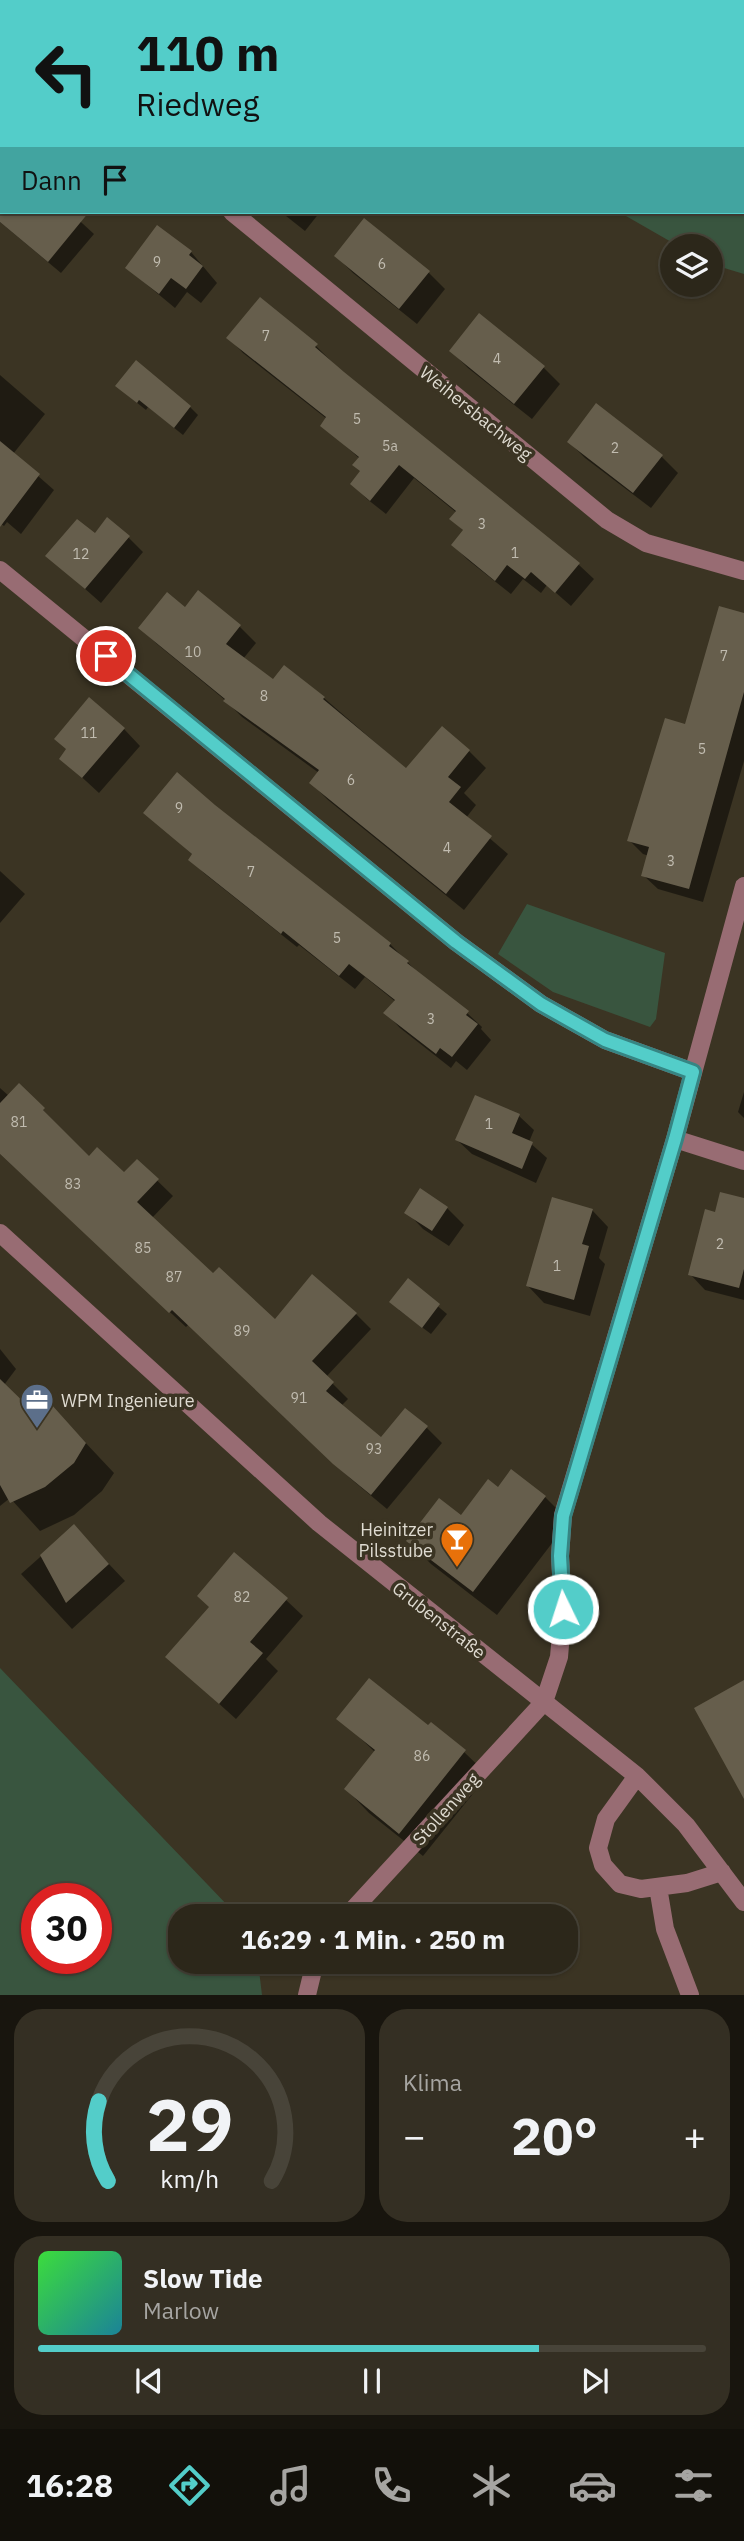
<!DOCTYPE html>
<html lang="de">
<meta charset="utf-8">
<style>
:root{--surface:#2c271a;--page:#342f23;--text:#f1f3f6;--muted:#a6a5a2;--line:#484439;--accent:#53cdc9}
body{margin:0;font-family:"IBM Plex Sans",sans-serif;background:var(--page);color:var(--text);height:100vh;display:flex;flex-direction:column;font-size:26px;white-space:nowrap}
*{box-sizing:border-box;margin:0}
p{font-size:23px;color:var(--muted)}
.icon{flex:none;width:38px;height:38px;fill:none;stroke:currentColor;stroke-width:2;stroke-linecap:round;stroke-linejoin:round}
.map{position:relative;height:1995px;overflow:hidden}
.side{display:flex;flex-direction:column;gap:14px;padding:14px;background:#18150e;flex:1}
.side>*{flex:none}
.hud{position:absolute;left:0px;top:0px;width:746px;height:214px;box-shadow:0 2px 5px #0004,0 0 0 2px var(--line);background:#53cdc9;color:#111;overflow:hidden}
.fabs{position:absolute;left:660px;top:234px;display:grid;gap:14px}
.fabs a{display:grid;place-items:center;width:63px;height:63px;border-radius:50%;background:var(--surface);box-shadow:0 2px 5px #0004,0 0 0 2px var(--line);font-size:35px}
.speed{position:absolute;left:21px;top:1883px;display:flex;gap:14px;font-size:35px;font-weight:700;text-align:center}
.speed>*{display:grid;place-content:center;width:91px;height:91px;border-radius:50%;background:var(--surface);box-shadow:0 2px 5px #0004,0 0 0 2px var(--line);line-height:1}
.speed .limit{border:10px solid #d22;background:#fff;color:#111}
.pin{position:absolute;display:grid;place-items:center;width:60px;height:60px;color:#fff;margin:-30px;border:4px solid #fff;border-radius:50%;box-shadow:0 2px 7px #0007}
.me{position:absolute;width:77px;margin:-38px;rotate:356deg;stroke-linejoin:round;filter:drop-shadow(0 0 5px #0008)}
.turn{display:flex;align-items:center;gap:24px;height:147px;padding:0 21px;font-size:32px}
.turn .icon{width:91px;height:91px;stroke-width:2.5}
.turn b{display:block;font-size:49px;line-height:60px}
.then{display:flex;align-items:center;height:66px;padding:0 21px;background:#0003;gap:14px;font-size:26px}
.big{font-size:52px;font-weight:700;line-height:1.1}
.side .tile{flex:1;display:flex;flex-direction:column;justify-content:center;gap:10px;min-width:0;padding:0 24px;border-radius:28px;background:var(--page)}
.side .dial{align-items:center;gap:0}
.dial svg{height:182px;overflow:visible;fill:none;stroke:var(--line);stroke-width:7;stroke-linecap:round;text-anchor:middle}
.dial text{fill:var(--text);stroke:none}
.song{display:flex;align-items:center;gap:21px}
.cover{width:84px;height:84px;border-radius:10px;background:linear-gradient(135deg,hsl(120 70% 55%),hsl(190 70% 35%))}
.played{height:7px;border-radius:4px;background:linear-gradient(90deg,var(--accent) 75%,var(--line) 75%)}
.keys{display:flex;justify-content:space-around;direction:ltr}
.heat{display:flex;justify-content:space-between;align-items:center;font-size:38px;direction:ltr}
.side .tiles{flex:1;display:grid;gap:14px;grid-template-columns:1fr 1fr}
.tile:last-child{grid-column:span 2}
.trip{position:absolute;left:168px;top:1904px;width:410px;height:70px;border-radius:28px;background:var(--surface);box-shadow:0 2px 5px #0004,0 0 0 2px var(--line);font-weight:700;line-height:70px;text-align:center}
.menu{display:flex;height:112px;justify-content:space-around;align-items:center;background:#12100a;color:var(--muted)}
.menu .icon{width:49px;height:49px}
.menu .current{color:var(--accent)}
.menu b{font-size:32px;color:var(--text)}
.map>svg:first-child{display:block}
.green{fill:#39553f;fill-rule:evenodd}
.shadow{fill:#0007}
.building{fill:#665e4c}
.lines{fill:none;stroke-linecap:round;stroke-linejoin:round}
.minor{stroke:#986c73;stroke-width:18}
.route-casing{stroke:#368583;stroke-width:18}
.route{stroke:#53cdc9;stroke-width:12}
.labels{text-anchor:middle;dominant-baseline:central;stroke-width:7;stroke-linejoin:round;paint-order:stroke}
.number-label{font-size:14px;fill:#c1bcb0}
.street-label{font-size:18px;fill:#dfdbd1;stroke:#3b3423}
.poi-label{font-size:18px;fill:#dfdbd1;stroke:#3b3423;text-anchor:start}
</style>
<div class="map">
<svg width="744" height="1995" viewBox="0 0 744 1995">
<rect width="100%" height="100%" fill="#3b3423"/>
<!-- green -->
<path class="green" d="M294 0H744V274L711 264 710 247H680L619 212H744V2Z
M527 904 665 953 656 1019 650 1027 553 992 498 954Z
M0 1668 231 1909 235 1916H180V1962H258L262 1995H0ZM37 1899H96V1958H37Z"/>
<!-- shadow -->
<path class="shadow" d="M0 22 2 23V82L0 81Z
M1 153 2 212H70L94 234 61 273 0 222Z
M281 212H320L305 231Z
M191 252 217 283 201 303 187 292 175 308 134 274Z
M336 256 429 273 445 289 417 324 353 273Z
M260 299 316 346 343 373 579 565 594 579 571 606 547 585 541 593 523 579 511 594 468 560 453 545 464 531 452 519 457 513 414 478 386 514 367 499 352 484 362 472 359 458 322 425 327 419 243 353 229 338Z
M451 351 544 368 560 384 532 419 468 368Z
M0 375 45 414 13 454 54 490 21 534 7 522 4 526 0 523Z
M126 394 190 407 198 415 183 435 148 407 146 410Z
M569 442 661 456 678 473 651 508 585 458Z
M95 535 128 537 143 552 101 603 48 556Z
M185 609 240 627 256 643 243 659 273 682 324 698 407 770 469 751 486 768 464 793 476 805 466 818 508 854 464 910 328 800 311 783 319 773 242 717 225 700 157 644 140 628Z
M744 615V761L703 902 658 889 643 875 649 856 643 854 629 840Z
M124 729 140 746 99 793 61 758Z
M214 806 390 944 422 977 467 1013 482 1027 481 1029 491 1040 467 1070 456 1061 451 1068 400 1028 386 1013 396 1002 365 977 355 989 299 945 297 947 205 874 190 859 193 855 146 813Z
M0 871 25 894 0 923Z
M19 1085 89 1158 124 1175 137 1161 173 1196 152 1218 213 1276 275 1321 356 1314 371 1329 326 1377 348 1399 341 1406 381 1440 427 1428 442 1443 387 1509 351 1479 284 1417 189 1324 186 1327 0 1154V1088L9 1096Z
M744 1092V1118L738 1112Z
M519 1116 534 1130 529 1142 547 1158 536 1183 472 1154 457 1140Z
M421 1190 447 1208 464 1225 449 1246 423 1229 407 1212Z
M744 1200V1300L705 1290 690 1274 716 1214Z
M592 1210 608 1227 599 1258 605 1264 590 1316 544 1303 528 1286Z
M408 1281 447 1314 431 1334 399 1310Z
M0 1349 16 1369 4 1385 39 1419 51 1406 114 1473 102 1491 74 1515 40 1531 10 1498 0 1506Z
M511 1472 545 1497 569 1521 497 1615 431 1564 408 1541 461 1518 498 1489Z
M74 1527 125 1581 72 1629 21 1574Z
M286 1600 303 1616 266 1659 278 1671 236 1719 167 1657Z
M339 1718 428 1728 464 1752 488 1775 423 1856 369 1813 346 1789 376 1753Z"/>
<!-- building -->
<path class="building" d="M0 212H89L48 262 0 222Z
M364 218 430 271 399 309 334 256Z
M157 225 192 251 189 255 203 266 186 289 171 278 159 294 125 268Z
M260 297 318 344 315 347 344 372 580 563 555 593 531 572 525 579 507 565 495 581 451 545 463 530 449 519 456 511 399 465 370 501 350 484 360 471 352 465 359 457 320 426 326 417 226 338Z
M479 313 545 366 514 404 449 351Z
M136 360 191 406 174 428 139 400 137 403 115 386Z
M596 403 663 455 633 493 567 442Z
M0 441 40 474 0 527Z
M107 517 130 536 85 589 45 556 77 519 95 533Z
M198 590 241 625 226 644 273 679 284 665 325 697 323 699 406 768 442 726 470 750 448 777 461 787 449 802 492 836 446 894 309 783 319 770 223 701 225 699 138 628 167 592 185 607Z
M719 606 744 613V692L689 889 641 876 649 847 627 841 665 718 685 724Z
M89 697 125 728 82 778 59 759 66 749 54 739Z
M177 772 215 805 391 943 389 946 409 961 407 963 469 1011 466 1015 478 1024 452 1057 440 1048 436 1054 383 1013 395 1000 349 964 339 976 283 931 281 934 188 860 192 854 143 813Z
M19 1083 45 1108 43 1110 89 1156 97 1147 124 1172 137 1159 159 1179 137 1202 213 1273 219 1267 275 1319 312 1274 357 1313 312 1361 334 1382 326 1391 381 1437 405 1408 428 1426 371 1495 333 1464 172 1310 169 1313 0 1154V1103Z
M475 1095 520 1114 512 1133 533 1142 522 1169 455 1140Z
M420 1188 448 1207 432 1231 404 1213Z
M720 1192 744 1198V1269L739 1288 688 1275 705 1209 715 1212Z
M552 1197 593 1209 582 1244 589 1246 574 1300 526 1286Z
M408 1278 440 1304 422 1328 389 1302Z
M0 1379 39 1417 51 1404 86 1443 74 1463 45 1487 10 1503 0 1485Z
M511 1469 546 1496 473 1592 406 1541 439 1498 461 1515 488 1479 498 1487Z
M74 1524 109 1564 66 1603 40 1555Z
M234 1552 288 1598 250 1642 263 1653 219 1704 165 1657 209 1607 197 1596Z
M369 1678 428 1725 431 1722 466 1750 399 1834 344 1789 375 1750 336 1719Z
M744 1680V1799L694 1708Z"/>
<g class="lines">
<!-- minor -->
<path class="minor" d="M0 110 2 111
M232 212 607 520 646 543 744 571
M0 570 456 942 541 1004 605 1040 693 1072
M675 1139 744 1161
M0 1233 319 1523 637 1776 686 1825 744 1902
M637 1776 606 1819 598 1848 603 1865 620 1884 641 1889 687 1883 722 1872
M658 1887 665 1929 690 1995
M347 1916 544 1702 559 1657 563 1610 560 1556 563 1515 675 1139 744 886
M307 1995 315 1962"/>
</g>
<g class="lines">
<defs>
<path id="route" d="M106 656 456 942 541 1004 605 1040 693 1072 675 1139 563 1516 560 1556 563 1609"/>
</defs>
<!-- route casing -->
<use href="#route" class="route-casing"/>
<!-- route -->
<use href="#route" class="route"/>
</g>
<!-- icons -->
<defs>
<symbol id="office-pin" viewBox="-11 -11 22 30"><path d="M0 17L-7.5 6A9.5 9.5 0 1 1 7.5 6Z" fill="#5c6f8a" stroke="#3b3423"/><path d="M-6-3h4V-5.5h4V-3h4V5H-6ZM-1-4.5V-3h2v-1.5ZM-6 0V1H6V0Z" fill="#fff"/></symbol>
<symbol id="bar-pin" viewBox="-11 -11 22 30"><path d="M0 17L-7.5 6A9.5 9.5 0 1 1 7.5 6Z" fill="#e8710a" stroke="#3b3423"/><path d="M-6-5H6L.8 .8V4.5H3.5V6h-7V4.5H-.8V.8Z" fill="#fff"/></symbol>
</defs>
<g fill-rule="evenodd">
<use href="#office-pin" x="18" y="1381" width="38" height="52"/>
<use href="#bar-pin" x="438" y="1520" width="38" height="52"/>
</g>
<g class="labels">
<!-- number labels -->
<g class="number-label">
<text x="157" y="262">9</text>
<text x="382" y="264">6</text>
<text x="266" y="336">7</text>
<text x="497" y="359">4</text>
<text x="357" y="419">5</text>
<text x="390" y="446">5a</text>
<text x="615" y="448">2</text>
<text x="482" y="524">3</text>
<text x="515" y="553">1</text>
<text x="81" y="554">12</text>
<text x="193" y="652">10</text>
<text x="724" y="656">7</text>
<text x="264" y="696">8</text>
<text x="89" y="733">11</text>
<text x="702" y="749">5</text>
<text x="351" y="780">6</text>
<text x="179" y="808">9</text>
<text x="447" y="848">4</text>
<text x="671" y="861">3</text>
<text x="251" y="872">7</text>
<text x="337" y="938">5</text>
<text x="431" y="1019">3</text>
<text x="19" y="1122">81</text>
<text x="489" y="1124">1</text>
<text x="73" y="1184">83</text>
<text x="720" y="1244">2</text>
<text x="143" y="1248">85</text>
<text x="557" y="1266">1</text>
<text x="174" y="1277">87</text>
<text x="242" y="1331">89</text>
<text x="299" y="1398">91</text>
<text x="374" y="1449">93</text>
<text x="242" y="1597">82</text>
<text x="422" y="1756">86</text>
</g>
<!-- street labels -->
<g class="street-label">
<text transform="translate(476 413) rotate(39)">Weihersbachweg</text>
<text transform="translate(439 1620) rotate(38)">Grubenstraße</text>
<text transform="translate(446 1809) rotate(-48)">Stollenweg</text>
</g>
<!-- poi labels -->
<g class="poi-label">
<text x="61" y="1400">WPM Ingenieure</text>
<text x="433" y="1529" text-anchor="end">Heinitzer<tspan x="433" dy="21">Pilsstube</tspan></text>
</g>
</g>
</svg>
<div class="fabs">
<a><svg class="icon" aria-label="layers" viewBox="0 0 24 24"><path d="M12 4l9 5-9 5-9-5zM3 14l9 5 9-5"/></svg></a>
</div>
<div class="speed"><div class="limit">30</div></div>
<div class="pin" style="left:106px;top:656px;background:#d93025"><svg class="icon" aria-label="arrive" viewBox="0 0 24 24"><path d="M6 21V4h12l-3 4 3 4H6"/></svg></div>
<svg class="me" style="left:563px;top:1609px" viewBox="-20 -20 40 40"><circle r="17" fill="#53cdc9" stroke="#fff" stroke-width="3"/><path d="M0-11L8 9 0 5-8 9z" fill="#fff"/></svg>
<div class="trip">16:29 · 1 Min. · 250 m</div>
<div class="hud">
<div class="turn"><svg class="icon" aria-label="left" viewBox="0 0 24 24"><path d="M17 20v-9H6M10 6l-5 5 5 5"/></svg><div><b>110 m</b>Riedweg</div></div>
<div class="then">Dann<svg class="icon" aria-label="arrive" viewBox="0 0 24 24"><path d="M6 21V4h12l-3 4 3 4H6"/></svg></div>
</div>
</div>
<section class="side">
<div class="tiles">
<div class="tile dial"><svg viewBox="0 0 100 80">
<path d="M14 69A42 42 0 1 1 86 69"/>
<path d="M14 69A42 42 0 0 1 10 34" stroke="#53cdc9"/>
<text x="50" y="56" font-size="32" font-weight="700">29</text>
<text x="50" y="72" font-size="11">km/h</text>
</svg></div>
<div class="tile"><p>Klima</p>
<div class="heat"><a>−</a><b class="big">20°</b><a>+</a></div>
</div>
<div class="tile">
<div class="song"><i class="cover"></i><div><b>Slow Tide</b><p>Marlow</p></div></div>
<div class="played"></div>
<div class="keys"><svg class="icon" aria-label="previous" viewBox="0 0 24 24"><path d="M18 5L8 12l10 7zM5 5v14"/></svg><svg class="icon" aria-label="pause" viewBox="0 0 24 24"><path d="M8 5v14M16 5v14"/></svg><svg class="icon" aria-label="next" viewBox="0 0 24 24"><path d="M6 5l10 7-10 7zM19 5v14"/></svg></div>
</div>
</div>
</section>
<nav class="menu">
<b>16:28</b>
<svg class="icon current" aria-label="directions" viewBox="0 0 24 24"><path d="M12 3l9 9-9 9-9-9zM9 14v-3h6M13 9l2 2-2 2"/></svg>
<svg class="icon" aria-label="music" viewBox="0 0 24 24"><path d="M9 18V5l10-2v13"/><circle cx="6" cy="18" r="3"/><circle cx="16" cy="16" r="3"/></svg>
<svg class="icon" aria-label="phone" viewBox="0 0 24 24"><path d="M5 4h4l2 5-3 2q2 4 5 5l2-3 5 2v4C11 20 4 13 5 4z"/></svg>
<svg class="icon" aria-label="climate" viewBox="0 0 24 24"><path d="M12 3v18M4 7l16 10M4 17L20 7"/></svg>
<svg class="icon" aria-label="car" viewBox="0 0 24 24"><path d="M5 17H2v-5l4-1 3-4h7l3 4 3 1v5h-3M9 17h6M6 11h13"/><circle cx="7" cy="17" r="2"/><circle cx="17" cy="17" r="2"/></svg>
<svg class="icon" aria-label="filters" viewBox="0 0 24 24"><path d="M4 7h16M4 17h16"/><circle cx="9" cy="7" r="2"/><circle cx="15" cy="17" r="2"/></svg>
</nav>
